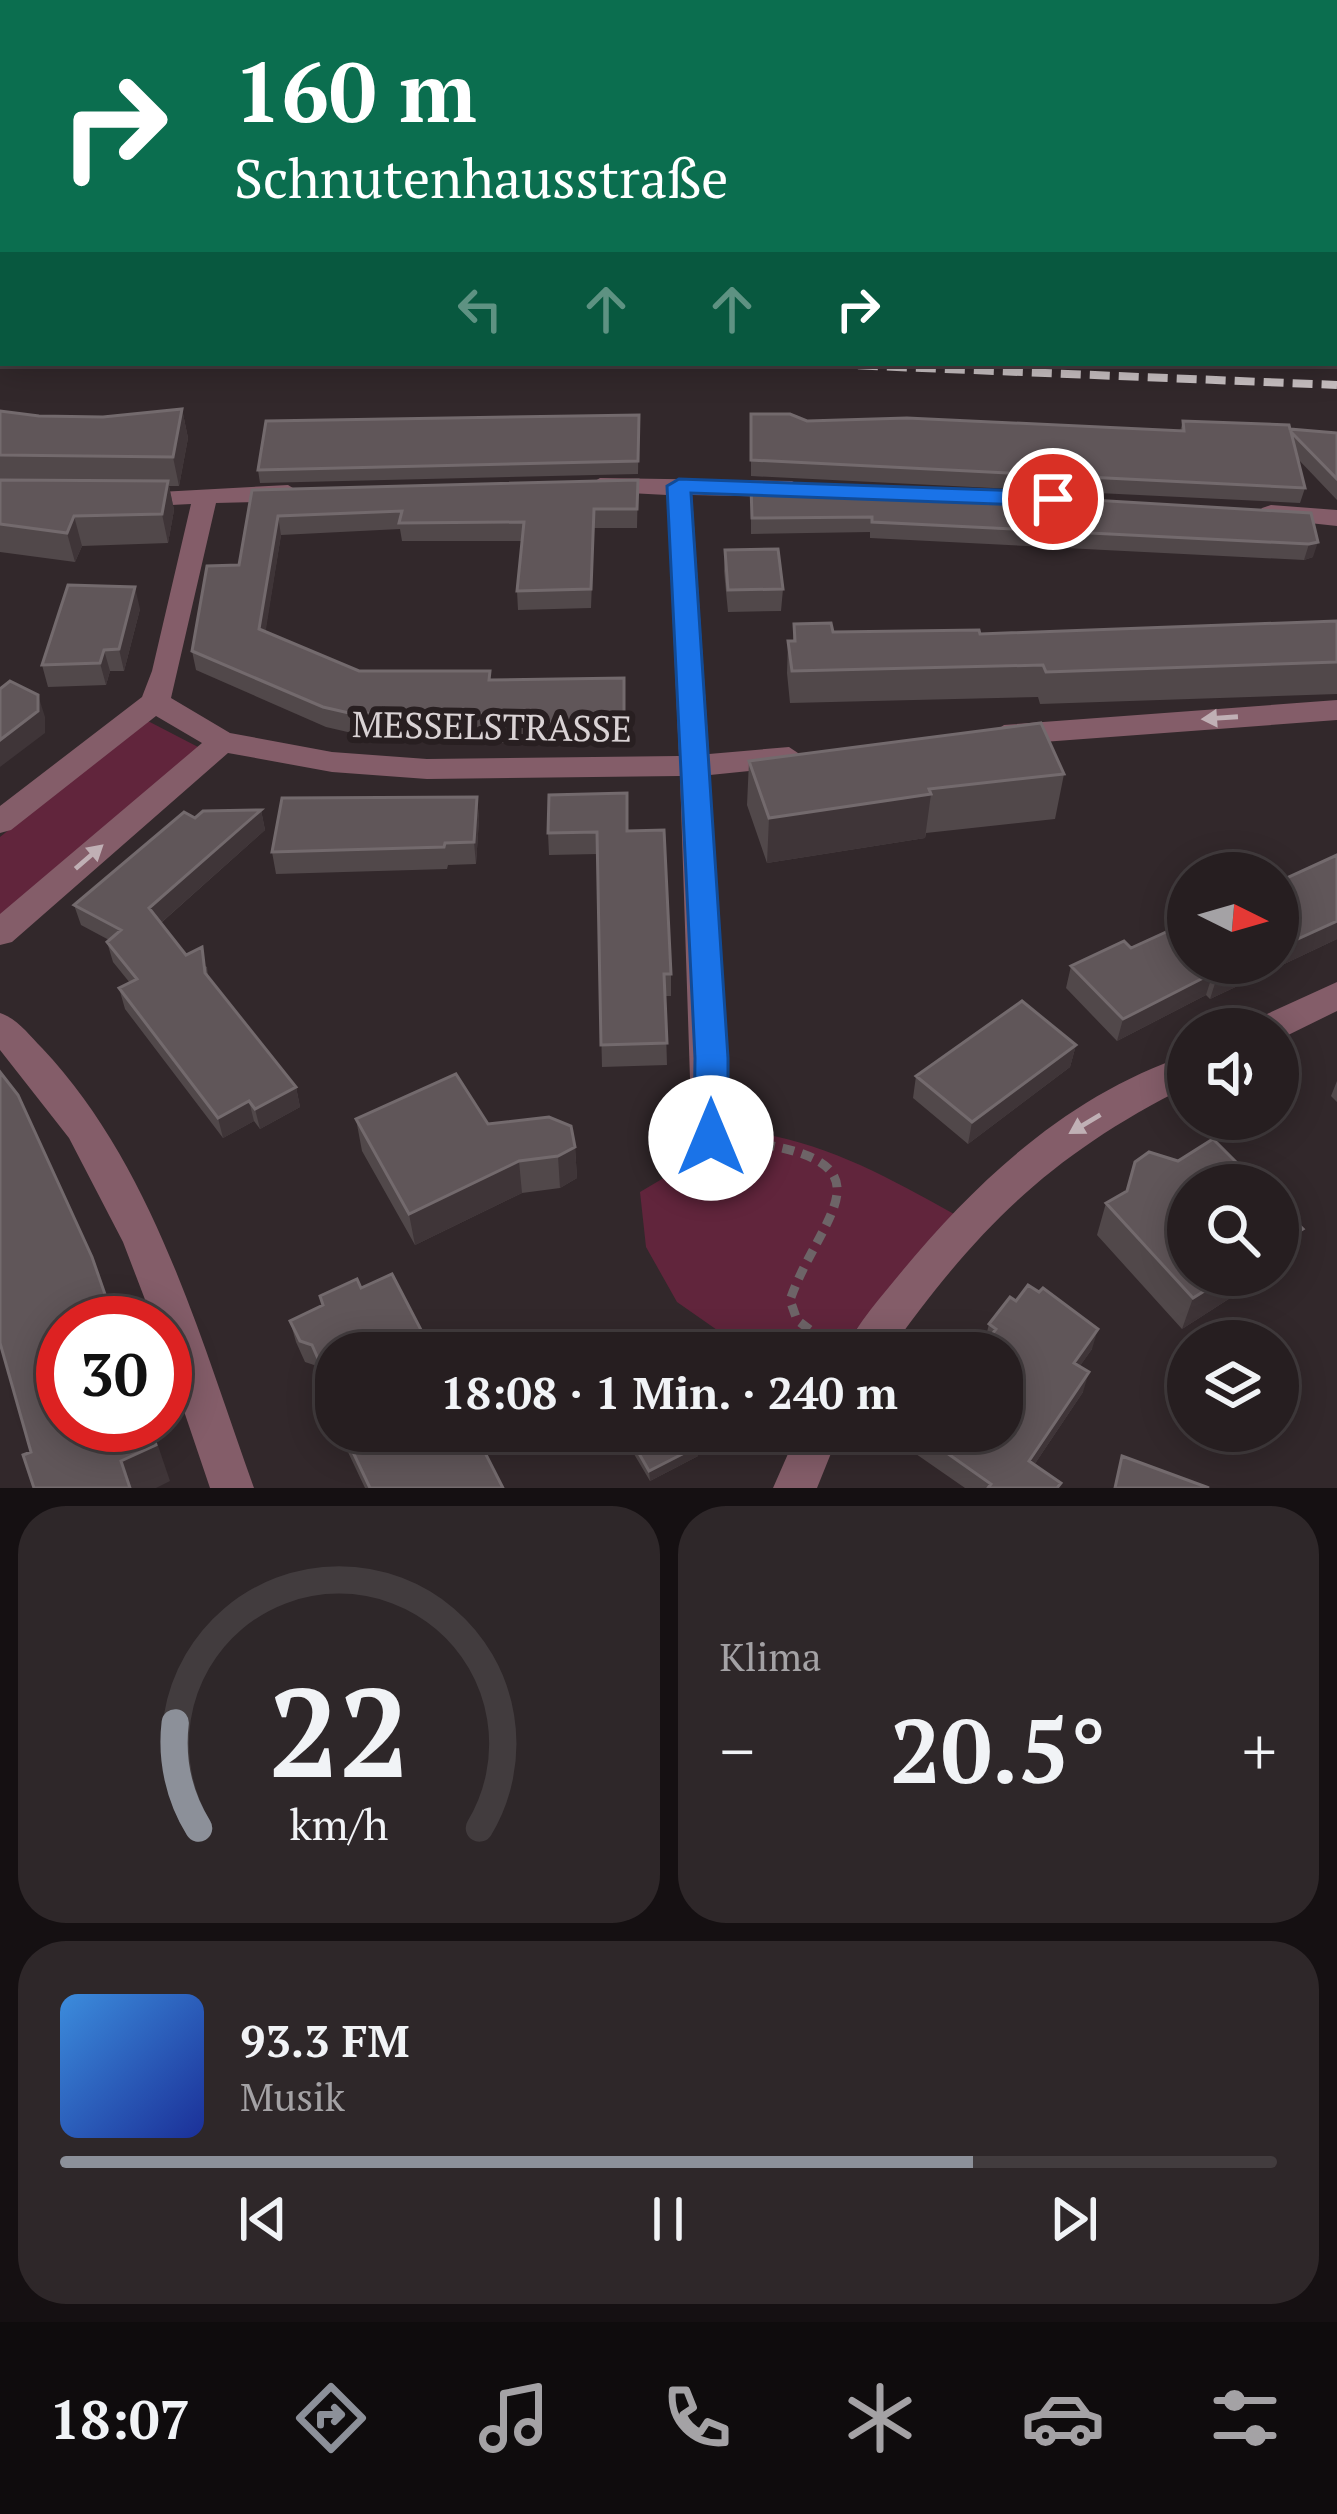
<!DOCTYPE html>
<html lang="de">
<meta charset="utf-8">
<style>
:root{--surface:#261e20;--page:#2e2729;--text:#f1f3f6;--muted:#a4a2a5;--line:#423c3e;--accent:#8c9099}
body{margin:0;font-family:"PT Serif",serif;background:var(--page);color:var(--text);height:100vh;display:flex;flex-direction:column;font-size:45px;white-space:nowrap}
*{box-sizing:border-box;margin:0}
p{font-size:39px;color:var(--muted)}
.icon{flex:none;width:66px;height:66px;fill:none;stroke:currentColor;stroke-width:2;stroke-linecap:round;stroke-linejoin:round}
.map{position:relative;height:1488px;overflow:hidden}
.details{display:flex;flex-direction:column;gap:18px;padding:18px;background:#151012;flex:1}
.details>*{flex:none}
.guide{position:absolute;left:0px;top:0px;width:1338px;height:366px;box-shadow:0 6px 30px #0003,0 0 0 3px var(--line);background:#0b6e4f;color:#fff;overflow:hidden}
.needle{width:78px;rotate:95deg}
.controls{position:absolute;left:1167px;top:852px;display:grid;gap:24px}
.controls a{display:grid;place-items:center;width:132px;height:132px;border-radius:50%;background:var(--surface);box-shadow:0 6px 30px #0003,0 0 0 3px var(--line);font-size:60px}
.speed{position:absolute;left:36px;top:1296px;display:flex;gap:24px;font-size:60px;font-weight:700;text-align:center}
.speed>*{display:grid;place-content:center;width:156px;height:156px;border-radius:50%;background:var(--surface);box-shadow:0 6px 30px #0003,0 0 0 3px var(--line);line-height:1}
.speed .limit{border:18px solid #d22;background:#fff;color:#111}
.pin{position:absolute;display:grid;place-items:center;width:102px;height:102px;color:#fff;margin:-51px;border:6px solid #fff;border-radius:50%;box-shadow:0 3px 12px #0007}
.me{position:absolute;width:132px;margin:-66px;rotate:0deg;stroke-linejoin:round;filter:drop-shadow(0 0 9px #0008)}
.turn{display:flex;align-items:center;gap:42px;height:252px;padding:0 36px;font-size:54px}
.turn .icon{width:156px;height:156px;stroke-width:2.5}
.turn b{display:block;font-size:84px;line-height:102px}
.lanes{display:flex;align-items:center;height:114px;padding:0 36px;background:#0003;justify-content:center;gap:60px;direction:ltr}
.lanes .off{opacity:.35}
.big{font-size:90px;font-weight:700;line-height:1.1}
.details .widget{flex:1;display:flex;flex-direction:column;justify-content:center;gap:18px;min-width:0;padding:0 42px;border-radius:48px;background:var(--page)}
.details .dial{align-items:center;gap:0}
.dial svg{height:312px;overflow:visible;fill:none;stroke:var(--line);stroke-width:7;stroke-linecap:round;text-anchor:middle}
.dial text{fill:var(--text);stroke:none}
.song{display:flex;align-items:center;gap:36px}
.cover{width:144px;height:144px;border-radius:18px;background:linear-gradient(135deg,hsl(210 70% 55%),hsl(230 70% 35%))}
.played{height:12px;border-radius:6px;background:linear-gradient(90deg,var(--accent) 75%,var(--line) 75%)}
.keys{display:flex;justify-content:space-around;direction:ltr}
.heat{display:flex;justify-content:space-between;align-items:center;font-size:66px;direction:ltr}
.details .tiles{flex:1;display:grid;gap:18px;grid-template-columns:1fr 1fr}
.widget:last-child{grid-column:span 2}
.trip{position:absolute;left:315px;top:1332px;width:708px;height:120px;border-radius:48px;background:var(--surface);box-shadow:0 6px 30px #0003,0 0 0 3px var(--line);font-weight:700;line-height:120px;text-align:center}
.tabs{display:flex;height:192px;justify-content:space-around;align-items:center;background:#0f0c0d;color:var(--muted)}
.tabs .icon{width:84px;height:84px}
.tabs .on{color:var(--accent)}
.tabs b{font-size:54px;color:var(--text)}
.map>svg:first-child{display:block}
.green{fill:#61253c}
.lines{fill:none;stroke-linecap:round;stroke-linejoin:round}
.path{stroke:#6d6467;stroke-width:9;stroke-dasharray:12 8;stroke-linecap:butt}
.minor{fill:#845d69;fill-rule:evenodd}
.major{fill:#dc8ca6;fill-rule:evenodd}
.rail{stroke:#c7bfc1;stroke-width:8;stroke-dasharray:20 9;stroke-linecap:butt}
.wall{fill:#51484a}
.shaded-wall{fill:#3f3538}
.building{fill:#605659;stroke:#736a6d;stroke-width:3}
.oneway{fill:#c0b0b5}
.route{fill:#1a73e8;stroke:#114b97;stroke-width:3}
.labels{text-anchor:middle;dominant-baseline:central;stroke-width:12;stroke-linejoin:round;paint-order:stroke}
.street-label{font-size:36px;fill:#dad3d5;stroke:#281f21}
</style>
<div class="map">
<svg width="1337" height="1488" viewBox="0 0 1337 1488">
<rect width="100%" height="100%" fill="#32282b"/>
<!-- green -->
<path class="green" d="M146 720 200 748 0 916V837Z
M743 1131C821 1140 886 1176 954 1214L836 1353H750L677 1302 646 1247 640 1192Z"/>
<g class="lines">
<!-- path -->
<path class="path" d="M743 1141C900 1162 820 1214 790 1300L797 1320 829 1344"/>
<!-- minor -->
<path class="minor" d="M3 164V180L0 181V165Z
M3 282V297L0 298V283Z
M600 478 792 481 805 489 792 497 692 495 709 754 789 747 804 757 789 767 710 775 730 1139 724 1150 711 1154 698 1150 692 1139 680 776 427 779 332 772 228 753 12 942 0 945V914L202 743 156 716 11 830 0 833V806L142 697 152 671 191 504 132 507 119 499 123 494 288 485 301 493 288 501 216 503 171 698 230 733 332 752 427 759 679 756 667 495 591 491 587 486Z
M1271 505 1337 510V526L1262 518 1258 513 1262 508Z
M1337 700V720L1004 745 989 735 1004 725Z
M1337 982V1011L1278 1040V1029H1250L1256 1019Z
M0 1013C18 1019 29 1035 42 1048 154 1167 200 1338 254 1488H210L165 1355V1323H154L123 1242 69 1138 0 1050Z
M1188 1055V1086C1050 1155 977 1228 888 1353H843C857 1323 882 1296 903 1270 979 1178 1072 1093 1188 1055Z
M798 1431H840L817 1488H773Z"/>
<!-- major -->
<path class="major" d="M0 190H3V202H0Z
M0 222 3 223V235L0 234Z
M1335 282H1337V296H1335Z
M3 297V311L0 312V298Z"/>
<!-- rail -->
<path class="rail" d="M800 363 1337 385"/>
</g>
<!-- wall -->
<path class="wall" d="M466 0H1037L1041 3H471Z
M1100 0H1337V25L1335 26V3H1100Z
M3 16V161L2 160 0 161V20Z
M48 363H92L91 365Z
M182 409 188 438 179 486H169L174 510 168 543 82 546 75 562 0 552V411L39 416 103 417Z
M751 414 807 421 1180 431 1183 421 1337 433V500L1297 458 1305 488 1300 503 751 476Z
M639 415 638 474 260 483 258 470Z
M638 480 637 528H594L591 608 518 610 517 591 522 541H402L400 529 281 535 265 632 359 671 491 680 624 678 625 741 487 743 486 733H352L326 727 196 670 192 651 239 565 252 490Z
M751 486 1311 513 1313 557 1304 560 870 538V532L751 534Z
M725 550 783 589 781 611 728 612 724 571Z
M140 609 124 671H110L106 685 48 687 42 665Z
M1337 621V694L1040 704 1038 697 790 703 787 673 788 641H793L794 624 833 632 980 634Z
M749 761 1064 774 1055 819 926 833 925 838 767 863 747 805Z
M477 797 479 819 476 864 448 865 447 869 276 874 272 852Z
M261 810 265 830 161 923 186 955 207 967 208 978 296 1087 300 1107 260 1129 254 1121 223 1138 125 1009 119 988 130 983 113 962 107 942 109 940 81 925 74 905 195 818Z
M627 831 671 974V996H665L667 1065 602 1067 597 854 549 855 548 833Z
M1337 855V939L1210 999 1206 995 1117 1041 1066 988 1071 966 1131 948Z
M1076 1045 1070 1067 968 1144 913 1098 916 1076Z
M1337 1081V1102L1331 1096Z
M356 1119 488 1124 575 1147 577 1178 560 1188 522 1193 415 1245 362 1151Z
M1106 1203 1188 1275H1266L1182 1329 1097 1235Z
M357 1279 336 1353V1423L333 1409 335 1408 317 1366 305 1362 296 1342 290 1321 322 1306 320 1296Z
M989 1324 1092 1349 1079 1367 1083 1392 1034 1465 1061 1483 1059 1488H965L916 1454 920 1434 984 1344Z
M338 1431H474L503 1488H365Z
M633 1443 698 1446V1456L650 1481 634 1454Z"/>
<!-- shaded-wall -->
<path class="shaded-wall" d="M1337 0V25L1335 26V3H1329Z
M182 409 188 438 179 486 173 457Z
M168 481 174 510 168 543 162 514Z
M74 516 82 546 75 562 67 533Z
M278 516 281 535 263 648 259 629Z
M1318 542 1313 557 1304 560 1309 544Z
M135 587 140 609 124 671 119 649Z
M104 650 110 671 106 685 100 663Z
M38 695 45 717V733L0 767V740Z
M931 794 925 838 767 863 769 818Z
M477 797 479 819 476 864 474 842Z
M261 810 265 830 155 928 149 908Z
M1337 921V939L1210 999 1217 977 1247 963H1278V948Z
M1213 973 1206 995 1117 1041 1123 1019Z
M1076 1045 1070 1067 968 1144 972 1122Z
M296 1087 300 1107 260 1129 255 1109Z
M249 1101 254 1121 223 1138 218 1118Z
M575 1147 577 1178 560 1188 558 1156Z
M519 1161 522 1193 415 1245 409 1214Z
M1303 1229 1290 1260 1278 1268V1244Z
M1230 1275H1266L1182 1329 1193 1298Z
M1098 1329 1092 1349 1068 1383 1074 1363Z
M1089 1372 1083 1392 1024 1480 1029 1461Z
M150 1425H151L170 1481 156 1488H130L121 1461Z
M698 1446V1456L650 1481 649 1471Z"/>
<!-- building -->
<path class="building" d="M15 0H413L421 3H13Z
M515 0H1037L1041 3H521Z
M1142 0H1337L1329 3H1150Z
M3 16V135H0V20Z
M1335 115H1337V224L1335 223Z
M182 409 173 457 0 455V411L39 416 103 417Z
M751 414H790L807 421 907 418 1184 431 1183 421 1289 425 1290 429 1337 433V479L1291 432 1305 488 751 460Z
M639 415 638 461 258 470 266 421Z
M0 480 168 481 162 514 74 516 67 533 0 524Z
M638 480 637 509H594L591 589 517 591 524 522 399 523 402 511 278 516 259 629 359 671H490L489 680 624 678V722L485 723 486 714 349 713 323 707 192 651 207 566 239 565 252 490Z
M751 486 939 491 1311 513 1318 542 1309 544 872 522V517L752 518Z
M778 549 783 589 728 590 725 550Z
M68 585 135 587 119 649 104 650 100 663 42 665Z
M1337 621V662L1046 672 1043 665 792 671 788 641H795L794 624 831 623 833 632 979 630 980 634Z
M10 681 38 695V711L0 740V689Z
M1041 723 1064 774 929 789 931 794 769 818 749 761Z
M627 793V831L664 830 671 974H664L667 1043 601 1045 597 832 548 833 549 795Z
M477 797 474 842 445 843 444 847 272 852 282 798Z
M261 810 149 908 186 955 202 947 205 973 296 1087 255 1109 249 1101 218 1118 119 988 137 979 107 942 121 930 74 905 184 812 195 818 203 811Z
M1337 855V921L1278 948V882Z
M1188 922V963H1247L1217 977 1213 973 1123 1019 1071 966 1124 941 1131 948Z
M1022 1001 1076 1045 972 1122 916 1076Z
M0 1072 18 1095 92 1257 115 1323H63V1425H150L156 1445 121 1461 130 1488H34L23 1455 31 1452 0 1343Z
M456 1074 488 1124 549 1117 571 1126 575 1147 558 1156 519 1161 409 1214 356 1119Z
M1213 1139 1259 1185H1188V1275H1230L1193 1298 1106 1203 1127 1191 1135 1162 1149 1152 1178 1161Z
M1278 1204 1303 1229 1278 1244Z
M392 1274 433 1353H336V1400L312 1345 300 1341 290 1321 323 1305 320 1296 357 1279 361 1288Z
M1028 1285 1039 1292 1043 1288 1098 1329 1074 1363 1089 1372 1029 1461 1061 1483 1057 1488H988L991 1484 920 1434 922 1431H1002V1353H978L996 1329 989 1324 1010 1297 1016 1301Z
M343 1431H474L503 1488H370Z
M658 1431H688L698 1446 649 1471 633 1443Z
M1122 1456 1209 1488H1115Z"/>
<!-- one-way arrows -->
<defs><path id="oneway-solid" d="M-6-.8H1V-3.2L6.5 0L1 3.2V.8H-6Z" transform="scale(3)"/></defs>
<g class="oneway">
<use href="#oneway-solid" transform="translate(1220 718) rotate(176)"/>
<use href="#oneway-solid" transform="translate(89 857) rotate(-41)"/>
<use href="#oneway-solid" transform="translate(1085 1124) rotate(149)"/>
</g>
<!-- route -->
<path class="route" d="M679 479 1053 492 1065 499 1053 506 691 493 728 1058V1138L723 1148 711 1153 699 1148 694 1138 695 1058 667 486Z"/>
<g class="labels">
<!-- street labels -->
<g class="street-label">
<text transform="translate(492 726) rotate(1)">MESSELSTRASSE</text>
</g>
</g>
</svg>
<div class="controls">
<a><svg class="needle" viewBox="-14 -14 28 28"><path d="M0-13l5 13h-10z" fill="#e53935"/><path d="M0 13l5-13h-10z" fill="#a4a2a5"/></svg></a>
<a><svg class="icon" aria-label="sound" viewBox="0 0 24 24"><path d="M4 9h4l5-4v14l-5-4H4zM17 9q2 3 0 6"/></svg></a>
<a><svg class="icon" aria-label="search" viewBox="0 0 24 24"><circle cx="10" cy="10" r="6"/><path d="M15 15l6 6"/></svg></a>
<a><svg class="icon" aria-label="layers" viewBox="0 0 24 24"><path d="M12 4l9 5-9 5-9-5zM3 14l9 5 9-5"/></svg></a>
</div>
<div class="speed"><div class="limit">30</div></div>
<div class="pin" style="left:1053px;top:499px;background:#d93025"><svg class="icon" aria-label="arrive" viewBox="0 0 24 24"><path d="M6 21V4h12l-3 4 3 4H6"/></svg></div>
<svg class="me" style="left:711px;top:1138px" viewBox="-20 -20 40 40"><circle r="19" fill="#fff"/><path d="M0-13L10 11 0 6-10 11z" fill="#1a73e8"/></svg>
<div class="trip">18:08 · 1 Min. · 240 m</div>
<div class="guide">
<div class="turn"><svg class="icon" aria-label="right" viewBox="0 0 24 24"><path d="M7 20v-9h11M14 6l5 5-5 5"/></svg><div><b>160 m</b>Schnutenhausstraße</div></div>
<div class="lanes"><svg class="icon off" aria-label="left" viewBox="0 0 24 24"><path d="M17 20v-9H6M10 6l-5 5 5 5"/></svg><svg class="icon off" aria-label="ahead" viewBox="0 0 24 24"><path d="M12 20V5M6 11l6-6 6 6"/></svg><svg class="icon off" aria-label="ahead" viewBox="0 0 24 24"><path d="M12 20V5M6 11l6-6 6 6"/></svg><svg class="icon" aria-label="right" viewBox="0 0 24 24"><path d="M7 20v-9h11M14 6l5 5-5 5"/></svg></div>
</div>
</div>
<section class="details">
<div class="tiles">
<div class="widget dial"><svg viewBox="0 0 100 80">
<path d="M14 69A42 42 0 1 1 86 69"/>
<path d="M14 69A42 42 0 0 1 8 42" stroke="#8c9099"/>
<text x="50" y="56" font-size="32" font-weight="700">22</text>
<text x="50" y="72" font-size="11">km/h</text>
</svg></div>
<div class="widget"><p>Klima</p>
<div class="heat"><a>−</a><b class="big">20.5°</b><a>+</a></div>
</div>
<div class="widget">
<div class="song"><i class="cover"></i><div><b>93.3 FM</b><p>Musik</p></div></div>
<div class="played"></div>
<div class="keys"><svg class="icon" aria-label="previous" viewBox="0 0 24 24"><path d="M18 5L8 12l10 7zM5 5v14"/></svg><svg class="icon" aria-label="pause" viewBox="0 0 24 24"><path d="M8 5v14M16 5v14"/></svg><svg class="icon" aria-label="next" viewBox="0 0 24 24"><path d="M6 5l10 7-10 7zM19 5v14"/></svg></div>
</div>
</div>
</section>
<nav class="tabs">
<b>18:07</b>
<svg class="icon on" aria-label="directions" viewBox="0 0 24 24"><path d="M12 3l9 9-9 9-9-9zM9 14v-3h6M13 9l2 2-2 2"/></svg>
<svg class="icon" aria-label="music" viewBox="0 0 24 24"><path d="M9 18V5l10-2v13"/><circle cx="6" cy="18" r="3"/><circle cx="16" cy="16" r="3"/></svg>
<svg class="icon" aria-label="phone" viewBox="0 0 24 24"><path d="M5 4h4l2 5-3 2q2 4 5 5l2-3 5 2v4C11 20 4 13 5 4z"/></svg>
<svg class="icon" aria-label="climate" viewBox="0 0 24 24"><path d="M12 3v18M4 7l16 10M4 17L20 7"/></svg>
<svg class="icon" aria-label="car" viewBox="0 0 24 24"><path d="M5 17H2v-5l4-1 3-4h7l3 4 3 1v5h-3M9 17h6M6 11h13"/><circle cx="7" cy="17" r="2"/><circle cx="17" cy="17" r="2"/></svg>
<svg class="icon" aria-label="filters" viewBox="0 0 24 24"><path d="M4 7h16M4 17h16"/><circle cx="9" cy="7" r="2"/><circle cx="15" cy="17" r="2"/></svg>
</nav>
